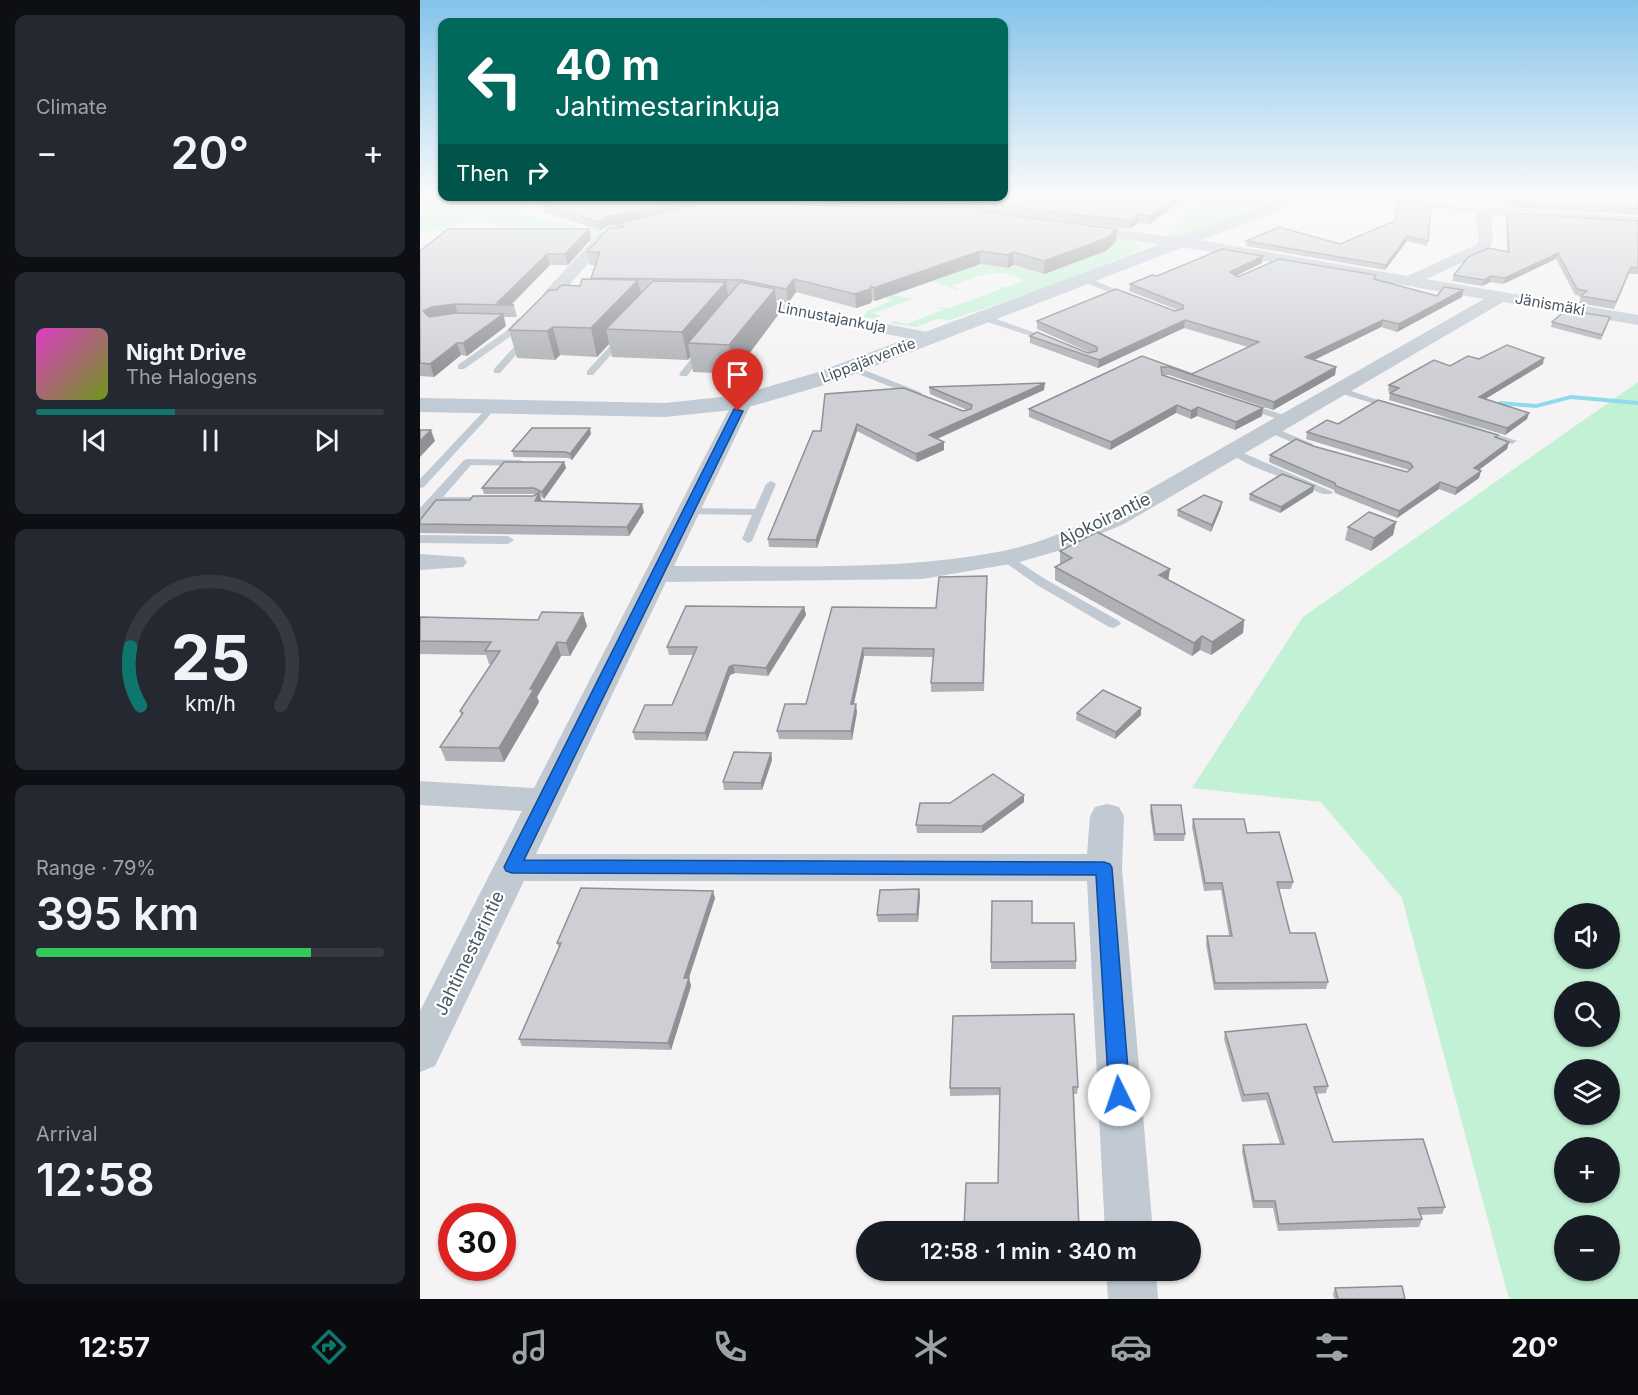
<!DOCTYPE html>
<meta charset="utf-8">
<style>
:root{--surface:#171b24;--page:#242831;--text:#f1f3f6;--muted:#9ea1a6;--line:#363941;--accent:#0f766e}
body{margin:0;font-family:Inter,sans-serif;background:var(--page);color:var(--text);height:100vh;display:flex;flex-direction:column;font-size:22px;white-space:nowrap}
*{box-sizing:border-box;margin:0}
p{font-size:20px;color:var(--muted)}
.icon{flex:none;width:33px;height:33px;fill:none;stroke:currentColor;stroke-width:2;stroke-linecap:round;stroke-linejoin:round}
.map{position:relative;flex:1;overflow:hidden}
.side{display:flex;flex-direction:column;gap:15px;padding:15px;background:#0d0f14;width:420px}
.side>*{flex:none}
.banner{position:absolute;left:18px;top:18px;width:570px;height:183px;border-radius:12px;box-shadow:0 2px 4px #0004;background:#00695c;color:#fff;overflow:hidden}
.buttons{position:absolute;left:1134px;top:903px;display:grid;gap:12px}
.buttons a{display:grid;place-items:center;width:66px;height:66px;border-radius:50%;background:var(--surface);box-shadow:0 2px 4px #0004;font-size:30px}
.speed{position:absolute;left:18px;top:1203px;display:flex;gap:12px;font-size:30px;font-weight:700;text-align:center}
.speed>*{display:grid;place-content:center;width:78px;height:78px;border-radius:50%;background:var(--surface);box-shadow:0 2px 4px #0004;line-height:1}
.speed .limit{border:9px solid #d22;background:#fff;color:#111}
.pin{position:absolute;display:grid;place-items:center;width:51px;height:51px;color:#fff;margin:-62px -26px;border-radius:50% 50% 50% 0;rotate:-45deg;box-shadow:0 0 6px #0007}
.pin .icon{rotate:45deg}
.me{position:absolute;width:66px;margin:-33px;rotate:356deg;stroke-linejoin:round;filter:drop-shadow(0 0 4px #0008)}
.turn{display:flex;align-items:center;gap:21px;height:126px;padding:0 18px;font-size:27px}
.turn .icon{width:78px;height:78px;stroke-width:2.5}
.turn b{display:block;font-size:42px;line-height:51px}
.then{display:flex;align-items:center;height:57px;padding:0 18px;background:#0003;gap:12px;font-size:22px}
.big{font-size:45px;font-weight:600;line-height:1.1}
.side .tile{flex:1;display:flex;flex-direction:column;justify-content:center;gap:9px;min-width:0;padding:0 21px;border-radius:12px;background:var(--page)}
.side .dial{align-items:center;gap:0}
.dial svg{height:156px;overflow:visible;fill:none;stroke:var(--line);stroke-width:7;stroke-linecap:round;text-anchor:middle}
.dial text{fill:var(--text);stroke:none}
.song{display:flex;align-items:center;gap:18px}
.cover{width:72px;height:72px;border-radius:9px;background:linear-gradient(135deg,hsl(310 70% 55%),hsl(80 70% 35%))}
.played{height:6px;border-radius:3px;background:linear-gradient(90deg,var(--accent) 40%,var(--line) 40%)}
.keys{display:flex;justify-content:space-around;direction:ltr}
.heat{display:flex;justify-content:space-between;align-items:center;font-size:33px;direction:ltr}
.charge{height:9px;border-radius:4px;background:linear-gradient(90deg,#34c759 79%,var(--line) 0)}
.trip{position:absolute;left:436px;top:1221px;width:345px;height:60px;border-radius:30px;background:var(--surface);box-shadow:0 2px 4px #0004;font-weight:600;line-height:60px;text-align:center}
.tab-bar{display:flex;height:96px;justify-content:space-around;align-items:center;background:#090b0e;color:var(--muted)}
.tab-bar .icon{width:42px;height:42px}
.tab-bar .on{color:var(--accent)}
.tab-bar b{font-size:27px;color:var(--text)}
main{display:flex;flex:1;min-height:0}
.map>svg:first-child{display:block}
.green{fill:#c3f1d5;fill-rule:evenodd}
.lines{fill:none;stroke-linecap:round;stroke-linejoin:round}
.stream{fill:#90daee;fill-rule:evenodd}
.lane{fill:#c1cad2;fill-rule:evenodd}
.street{fill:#c1cad2;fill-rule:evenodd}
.secondary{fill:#c1cbd6;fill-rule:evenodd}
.wall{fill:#b0b2b7}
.shaded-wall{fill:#909195}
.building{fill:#cdcfd5;stroke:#909195;stroke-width:1.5}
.route{fill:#1a73e8;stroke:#114b97;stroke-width:1.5}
.labels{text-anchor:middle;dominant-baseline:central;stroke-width:4.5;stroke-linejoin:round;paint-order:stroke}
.far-street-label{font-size:15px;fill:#4a5661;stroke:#fff}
.street-label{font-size:18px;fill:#4a5661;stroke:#fff}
</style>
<main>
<section class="side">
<div class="tile"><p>Climate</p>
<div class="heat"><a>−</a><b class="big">20°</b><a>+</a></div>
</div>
<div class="tile">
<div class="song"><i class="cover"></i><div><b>Night Drive</b><p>The Halogens</p></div></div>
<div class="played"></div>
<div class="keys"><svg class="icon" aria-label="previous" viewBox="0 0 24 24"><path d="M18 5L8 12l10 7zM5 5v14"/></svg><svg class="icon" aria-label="pause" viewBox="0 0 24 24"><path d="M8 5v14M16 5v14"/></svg><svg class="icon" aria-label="next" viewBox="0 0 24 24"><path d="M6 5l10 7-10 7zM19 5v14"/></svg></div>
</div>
<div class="tile dial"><svg viewBox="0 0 100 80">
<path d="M14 69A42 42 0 1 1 86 69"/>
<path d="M14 69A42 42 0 0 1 9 39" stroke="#0f766e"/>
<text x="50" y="56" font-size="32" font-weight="700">25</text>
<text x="50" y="72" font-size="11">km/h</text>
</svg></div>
<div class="tile"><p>Range · 79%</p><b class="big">395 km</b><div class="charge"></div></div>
<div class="tile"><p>Arrival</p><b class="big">12:58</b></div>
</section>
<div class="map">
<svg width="1218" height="1299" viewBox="0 0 1218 1299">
<rect width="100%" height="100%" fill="#f5f3f3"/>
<!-- green -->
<path class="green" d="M0 196 141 197 91 212 134 222H144L164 230 218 218V220L195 226 172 243 55 221 0 234Z
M704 196H860C846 210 779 233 759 236 753 237 747 237 741 237L750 234 773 207 699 200Z
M683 236 712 240 719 247 723 248 646 281 530 320 517 319 496 327 469 323 475 321 486 324 523 310 514 306 527 309 583 288 575 285 587 287 604 280C576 266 560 276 531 286L539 289 537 290 512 281 534 273 569 249 565 265 588 268 592 265 623 274 686 251 697 240Z
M447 293H464L493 299 453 313 461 316 454 319 443 317 447 311 473 300Z
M1218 382V1299H1089L982 898 901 802 772 788 883 617ZM1144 914H1190V958H1144ZM1144 992H1190V1036H1144ZM1144 1070H1190V1114H1144ZM1144 1148H1190V1192H1144ZM1144 1226H1190V1270H1144Z"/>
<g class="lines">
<!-- stream -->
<path class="stream" d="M1151 395 1218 401V405L1151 399 1116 408 1080 405 1077 403 1080 401 1116 404Z"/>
<!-- lane -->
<path class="lane" d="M993 202 1068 209 1071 211 1068 213 991 205Z
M661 277H667L713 297 706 299 661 281Z
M559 315H565L635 340 628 342 559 319Z
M99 318 106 320 91 336 44 369H38V365L85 332Z
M199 336 206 338 173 375H167V371Z
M103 337 110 339 80 373H74V369Z
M279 349 286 351 267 376H261L259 374Z
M429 364 500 392 502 394 494 396 426 369V365Z
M916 388H922L979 407 971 409 916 392Z
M827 403 870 417 872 419 867 422 824 408V404Z
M66 411 71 414 69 416 4 487 0 488V479L63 412Z
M1013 415 1033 419 1097 441 1092 444 1028 424 1010 420V416Z
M850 426 893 444 894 446 889 449 885 448 846 431V427Z
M812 448 913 492 911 494H903L832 466 808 453 807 451Z
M48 459 100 460 105 463 100 466 51 465 23 497H69L73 498V502L17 503 4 517 0 518V508L44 460Z
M351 481 356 484 332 541 328 543 322 539 332 515 269 514 263 511 269 508 335 509 346 484Z
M0 535 88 536 94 540 88 544 0 543Z
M587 554 625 579 699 621 701 624 694 628 689 627 617 585 583 561 581 558 583 555Z"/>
<!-- street -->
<path class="street" d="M1068 207 1218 217V225L1071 215 1073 240 1068 251 1006 279 1218 315V325L1083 302 704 524 641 550 596 563 502 579 246 582 116 854H667L670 816 675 807 687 804 699 807 704 816 702 868 733 1232H685L667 881H104L15 1066 0 1072V1011L102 811 0 805V781L114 788 315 398H329L332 402 254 566C362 565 476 572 583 551 619 544 653 528 686 514L1064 299 786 251 660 233 653 229 655 226 660 225 786 241 987 276 1056 245 1059 240 1056 214Z
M197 225 204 229 190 239 142 293 170 296 172 300 170 304 130 302 125 293 127 289 180 233Z
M318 295 507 332 513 333 516 337 513 341 507 342 312 304 310 300Z
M0 554 43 557 47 562 43 567 0 570Z
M686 1270H736L738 1299H688Z"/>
<!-- secondary -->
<path class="secondary" d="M861 196H880L862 209 411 383 322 409 245 417 0 412V398L245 403 320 395 395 373 850 203Z"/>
</g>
<!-- wall -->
<path class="wall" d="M153 196H768L729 224 718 223 710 229 551 210 321 203 282 204 187 226 180 230 124 212 122 203Z
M978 196H1011L1010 202 988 200 987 201 1008 241 1007 246 987 241 965 270 826 246V241L920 244 975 221Z
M1086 196H1116L1136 198 1135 196H1218V215L1085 207Z
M1087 213 1218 221V274H1209L1194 309 1159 303 1161 296 1155 295 1136 259 1083 284 1070 282 1062 286 1032 281 1034 275 1087 252 1086 218Z
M196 224 696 241 686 251 624 274 593 265 588 268 560 264 455 301 452 300 451 303 436 308 376 292 368 303 356 300 358 315 314 374 273 372 270 357 268 360 192 357 189 344 177 357 140 355 135 360 97 358 89 330 136 290 160 286 171 280V278L175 265H170L167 252 197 228Z
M169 229 171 239 148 265H130L91 304 94 305 97 317H84L86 326 47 356 41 355 14 377 0 376V251Z
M842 263 816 276 818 277 956 275V279L1017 296 1043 290 1042 297 977 332 961 327 894 360 916 367 915 375 853 410 749 375H742L843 408 842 416 815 430 777 416 771 419 756 413 690 450 609 417V409L722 356 772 374 828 347 764 328 678 368 610 343V336L668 353H671L617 329V321L758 310 709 291 710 284 737 276Z
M1132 322H1188L1181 340 1131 327Z
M1059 359 1123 364 1065 399 1107 419 1085 435 969 400 970 393 971 392 968 391 969 385Z
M509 387 624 390 517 439 524 450 497 462 437 431 397 548 349 547 348 539 401 431 405 394 543 411 547 410 510 394Z
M918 424 1078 435 1077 438 1089 442 1087 449 1059 470V478L1035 495 1019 489 977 518 915 493 914 490 849 462 850 455 893 446 987 472 989 470 886 439 887 432Z
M171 434 152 460 148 458 94 457 92 451Z
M144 462 146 468 124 499 120 496 122 501 224 512 209 536 0 533V520L50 500 113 496 117 494H64L62 488Z
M894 486 893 492 860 513 829 500 830 494Z
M801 508 791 532 757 516 758 510Z
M976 522 973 535 951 551 925 540 928 527Z
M640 551 749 580 824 620 823 633 791 655 780 650 772 656 635 580V567L640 565Z
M567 584 564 691 511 692V683L513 657 444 656 434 704 437 712 432 740 359 739 357 731 386 704 412 607 516 608Z
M384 607 386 615 348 676 315 673 310 675 287 741 215 740 213 732 252 705 273 655H249L247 647Z
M0 619 167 626 150 656H141L117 697 119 702 84 762 26 761 20 747 41 715 40 711 71 664H69L66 655 0 654Z
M657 713 721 715 695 739 656 720Z
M351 753 352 760 342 790H304L303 782Z
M604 802 562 833H497L496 825Z
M731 805 765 834 764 841H734L730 812Z
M773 819 827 833 873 882 871 889H859L870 933 908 982 906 989 794 990 786 944 787 936H809L801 890 784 891 772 827Z
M499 889 500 896 498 922H458L457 915Z
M295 898 269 978 271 986 251 1050 102 1046 99 1039 139 948 137 943Z
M612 923 656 961V969H571V962Z
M805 1032 908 1086 906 1093 896 1094 913 1142 1025 1207 1022 1214 1000 1215 1002 1219 999 1227 858 1231 853 1208H833L822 1152 823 1145 860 1144 846 1100 822 1102 804 1039Z
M658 1087 657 1094H654L659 1232H544V1228L578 1183 580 1095 530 1096V1088Z
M915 1288 985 1299H914L913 1294Z"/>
<!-- shaded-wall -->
<path class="shaded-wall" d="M278 196H281L282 204 187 226 180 230 178 222 186 217Z
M758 196H768L729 224V216Z
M719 214 718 223 710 229 711 221Z
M169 229 171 239 148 265 145 254Z
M697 229 696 241 686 251 624 274V261Z
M987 236V241L965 270 966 265Z
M560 251V264L455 301 454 288Z
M593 252V265L588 268V255Z
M1138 253 1136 259 1083 284 1085 278Z
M127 254 130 265 91 305 77 303Z
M843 256 842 263 809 279 810 272Z
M1071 276 1070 282 1062 286 1064 280Z
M374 279 376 292 368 303 366 289Z
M218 280 224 307 186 329 189 344 177 357 171 328Z
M306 282 310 308 268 343 270 357 268 360 262 332Z
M451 286 452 300 451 303 436 308 435 294Z
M355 289 358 315 314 374 309 345Z
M1043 290 1042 297 977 332 979 324Z
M35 304 38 316 7 323 3 311 12 307Z
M83 314 86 326 47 356 43 343Z
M765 320 764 328 678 368 679 360Z
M963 320 961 327 884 365 885 357Z
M133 327 140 355 135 360 127 331Z
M37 343 41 355 14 377 10 364Z
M1124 358 1123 364 1057 404 1059 397Z
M916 367 915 375 853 410 854 402Z
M625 383 624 390 510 442 509 435Z
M757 405 756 413 690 450 691 442Z
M778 407 777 416 771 419V411Z
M843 408 842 416 815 430 816 422Z
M1109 413 1107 419 1085 435 1087 428Z
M437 424V431L397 548 396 540Z
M170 428 171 434 152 460 150 454Z
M11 430 15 441 0 457V441Z
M524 442V450L497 462 496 454Z
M1089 442 1087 449 1052 475 1054 468Z
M144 462 146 468 124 499 122 492Z
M1061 471 1059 478 1035 495 1037 488Z
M1020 482 1019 489 977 518 979 511Z
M894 486 893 492 860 513 861 507Z
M119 493 122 502 115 501Z
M802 502 801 508 791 532 792 525Z
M222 504 224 512 209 536 207 527Z
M976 522 973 535 951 551 954 538Z
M750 569 748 582 739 575Z
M384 607 386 615 348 676 346 668Z
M163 613 167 626 150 656 146 643Z
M824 620 823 633 791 655 792 642Z
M782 636 780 650 772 656 774 643Z
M137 642 141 656 117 697 119 702 84 762 79 748 110 689Z
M443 648 444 656 432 712 431 704Z
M313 665 315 673 310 675 287 741 285 733 309 667Z
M436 704 437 712 432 740 431 731Z
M721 708V715L695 739 696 732Z
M351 753 352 760 342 790 341 783Z
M604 795V802L562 833V826Z
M499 889 500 896 498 922 497 914Z
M293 891 295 898 266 986 264 978Z
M269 978 271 986 251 1050 248 1043Z"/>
<!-- building -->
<path class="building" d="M155 196H278L186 217 178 222 122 203Z
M381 196H758L729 216 719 214 711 221 551 202Z
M979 196H989L985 201 1011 205 1008 241 987 236 966 265 826 241 859 227 920 244 975 221Z
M1087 196H1116L1139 198 1138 196H1218V209L1087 201Z
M319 203 550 210 697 229 687 238 624 261 593 252 588 255 560 251 454 288 451 286 450 289 435 294 374 279 366 289 321 280 171 278 180 252H167L189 228 205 227 196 224 281 204Z
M1087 213 1218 221V268L1211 267 1196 302 1161 296 1167 291 1157 289 1138 253 1085 278 1071 276 1064 280 1034 275 1048 257 1069 248 1089 252Z
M28 229H169L145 254H127L77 303 94 305 35 304 12 307 3 311 9 317 36 313 83 314 43 343H37L10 364 0 363V251Z
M802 249 843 256 810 272 818 277 859 259 956 275 954 279 1017 296 1024 287 1043 290 979 324 963 320 885 357 916 367 854 402 749 367H741L742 375 843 408 816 422 778 407 771 411 757 405 691 442 609 409 722 356 772 374 839 342 765 320 679 360 610 336 617 332 668 353 677 351V347L617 321 696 289 755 311 763 309V305L710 284 732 275 737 276Z
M162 279 218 280 171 328 133 327 127 331 89 330 129 290H136L142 285 160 286Z
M233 281 306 282 262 332 186 329Z
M320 282 355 289 309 345 268 343Z
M1146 310 1190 317 1182 335 1132 322Z
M1087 345 1124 358 1059 397 1109 413 1087 428 970 393 979 388 969 385 1014 360 1030 366 1048 356 1059 359Z
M625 383 509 435 524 442 496 454 437 424 396 540 348 539 393 431H401L405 394 484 388 543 411 551 409 552 405 509 387Z
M958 400 1078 435 1075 437 1089 442 1054 468 1061 471 1037 488 1020 482 979 511 916 486 915 483 850 455 876 439 893 446 987 472 993 467 990 463 887 432 907 420 918 424Z
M112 428H170L150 454 146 452 92 451Z
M0 430H11L0 441Z
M84 462H144L122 492 114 488H62Z
M862 474 894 486 861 507 830 494Z
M119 493 115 501 222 504 207 527 0 524V520L16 500H50L53 496H113Z
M784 495 802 502 792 525 758 510Z
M949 512 976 522 954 538 928 527Z
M677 532 750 569 739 575 824 620 792 642 782 636 774 643 635 567 652 558 640 551Z
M567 576 563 683H511L514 649 443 648 431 704H436L431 731H357L365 704H386L412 607 516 608 519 577Z
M266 606 384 607 346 668 313 665 309 667 285 733 213 732 225 705H252L277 647H247Z
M122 612 163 613 146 643 137 642 110 689H114L79 748 20 747 43 713 40 711 80 651H65L71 642 0 641V619L1 617 118 620Z
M683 690 721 708 696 732 657 713Z
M314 752 351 753 341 783 303 782Z
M573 774 604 795 562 826 496 825 500 803H530Z
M731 805H761L765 834H735Z
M773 819H824L827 833 859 832 873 882H857L870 933H895L908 982 795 983 787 936H812L802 883H785Z
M161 888 293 891 264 978H269L248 1043 99 1039 141 943H137Z
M499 889 497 914 457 915 460 890Z
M572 901H612V923H654L656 961 571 962Z
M654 1014 658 1087H653L659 1228H544L546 1183H578L580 1088H530L533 1016Z
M886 1024 908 1086 894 1087 913 1142 1003 1139 1025 1207 998 1208 1002 1219 859 1224 855 1201H834L823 1145 864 1144 848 1093 824 1095 805 1032Z
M469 1230H516V1232H469Z
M982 1286 985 1299H918L915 1288Z"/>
<!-- sky -->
<linearGradient id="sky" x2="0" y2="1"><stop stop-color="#85c3ea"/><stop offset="0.52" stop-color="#fafafa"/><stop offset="1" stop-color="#fafafa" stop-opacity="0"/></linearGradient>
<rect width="1218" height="378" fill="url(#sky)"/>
<!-- route -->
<path class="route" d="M314 409 323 411 104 860 684 862 690 864 692 868 710 1095 707 1102 699 1105 692 1102 689 1095 676 875 92 873 86 871 84 867Z"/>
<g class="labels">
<!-- far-street labels -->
<g class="far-street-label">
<text transform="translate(1130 304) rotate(10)">Jänismäki</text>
<text transform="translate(412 317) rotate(11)">Linnustajankuja</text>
<text transform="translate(448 360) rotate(-21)">Lippajärventie</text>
</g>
<!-- street labels -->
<g class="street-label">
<text transform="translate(684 519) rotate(-26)">Ajokoirantie</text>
<text transform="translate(49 953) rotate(-64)">Jahtimestarintie</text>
</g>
</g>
</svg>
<div class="buttons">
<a><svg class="icon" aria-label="sound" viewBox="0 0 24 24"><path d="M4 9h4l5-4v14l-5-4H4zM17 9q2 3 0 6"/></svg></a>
<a><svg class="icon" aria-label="search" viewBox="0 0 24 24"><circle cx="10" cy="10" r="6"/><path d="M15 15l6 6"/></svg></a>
<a><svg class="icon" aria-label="layers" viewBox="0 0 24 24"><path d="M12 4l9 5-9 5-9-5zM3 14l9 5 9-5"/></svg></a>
<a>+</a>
<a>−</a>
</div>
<div class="speed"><div class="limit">30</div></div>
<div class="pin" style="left:318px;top:411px;background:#d93025"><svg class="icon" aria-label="arrive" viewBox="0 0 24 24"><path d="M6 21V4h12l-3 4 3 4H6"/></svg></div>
<svg class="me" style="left:699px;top:1095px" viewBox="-20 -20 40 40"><circle r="19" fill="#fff"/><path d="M0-13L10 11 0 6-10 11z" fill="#1a73e8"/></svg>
<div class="trip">12:58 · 1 min · 340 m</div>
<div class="banner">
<div class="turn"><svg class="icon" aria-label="left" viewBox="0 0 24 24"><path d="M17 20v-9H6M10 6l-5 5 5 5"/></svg><div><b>40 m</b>Jahtimestarinkuja</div></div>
<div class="then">Then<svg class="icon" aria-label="right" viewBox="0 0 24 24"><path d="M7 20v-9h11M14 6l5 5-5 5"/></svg></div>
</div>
</div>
</main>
<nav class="tab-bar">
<b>12:57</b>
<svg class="icon on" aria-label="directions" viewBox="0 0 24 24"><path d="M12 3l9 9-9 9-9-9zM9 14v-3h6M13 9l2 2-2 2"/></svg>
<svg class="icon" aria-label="music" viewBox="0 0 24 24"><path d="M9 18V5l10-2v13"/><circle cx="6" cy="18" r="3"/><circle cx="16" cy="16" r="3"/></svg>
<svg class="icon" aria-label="phone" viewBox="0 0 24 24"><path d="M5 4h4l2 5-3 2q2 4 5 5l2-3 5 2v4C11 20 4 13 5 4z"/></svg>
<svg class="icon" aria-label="climate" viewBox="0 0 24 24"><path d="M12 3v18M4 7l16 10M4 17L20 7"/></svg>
<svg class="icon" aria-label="car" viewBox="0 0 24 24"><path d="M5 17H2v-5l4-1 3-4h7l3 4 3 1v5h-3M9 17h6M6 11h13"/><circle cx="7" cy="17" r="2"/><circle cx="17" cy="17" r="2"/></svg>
<svg class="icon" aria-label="filters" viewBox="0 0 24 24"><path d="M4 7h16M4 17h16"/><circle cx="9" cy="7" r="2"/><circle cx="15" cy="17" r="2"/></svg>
<b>20°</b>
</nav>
